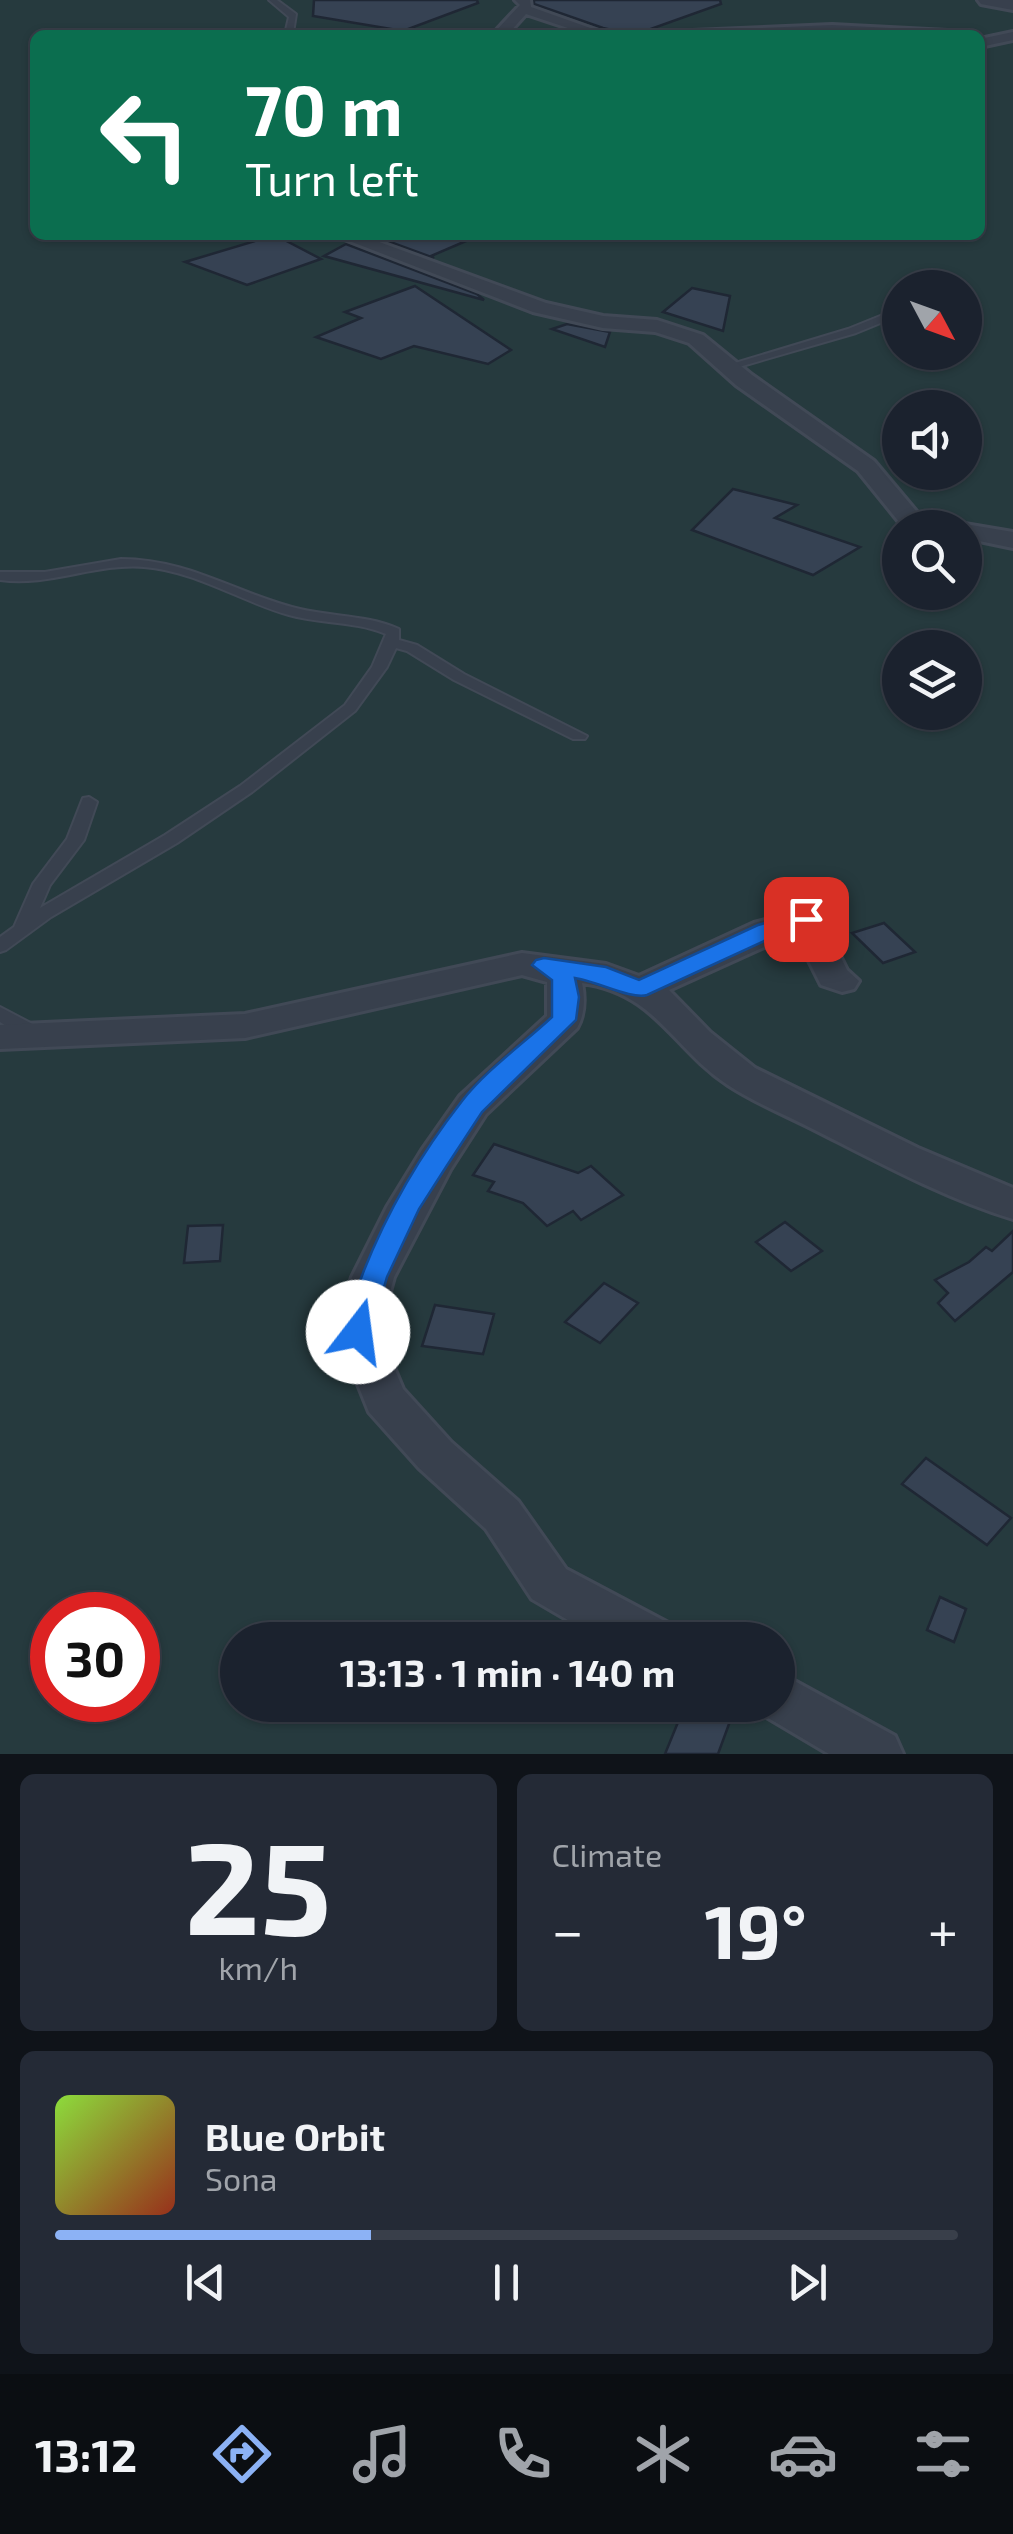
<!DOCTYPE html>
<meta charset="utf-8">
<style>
:root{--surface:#1b222e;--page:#242a36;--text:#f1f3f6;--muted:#a0a4aa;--line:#393f4a;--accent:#8cb2f5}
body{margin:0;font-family:"Exo 2",sans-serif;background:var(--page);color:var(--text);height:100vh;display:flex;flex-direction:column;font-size:38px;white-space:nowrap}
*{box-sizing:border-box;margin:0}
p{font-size:32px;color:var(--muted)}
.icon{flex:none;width:55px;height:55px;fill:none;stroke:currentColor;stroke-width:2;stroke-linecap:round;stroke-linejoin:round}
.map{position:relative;height:1754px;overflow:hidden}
.details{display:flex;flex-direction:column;gap:20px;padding:20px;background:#0f1319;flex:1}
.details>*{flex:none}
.banner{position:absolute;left:30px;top:30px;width:955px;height:210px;border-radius:15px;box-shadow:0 2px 8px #0004,0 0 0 2px var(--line);background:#0b6e4f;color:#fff;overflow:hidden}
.needle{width:65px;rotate:131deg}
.buttons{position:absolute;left:882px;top:270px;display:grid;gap:20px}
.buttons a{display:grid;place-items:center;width:100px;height:100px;border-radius:50%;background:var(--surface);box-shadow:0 2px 8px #0004,0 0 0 2px var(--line);font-size:50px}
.speed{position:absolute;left:30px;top:1592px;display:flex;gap:20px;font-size:50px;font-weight:700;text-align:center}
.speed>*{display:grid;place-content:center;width:130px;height:130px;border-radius:50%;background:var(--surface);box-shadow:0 2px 8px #0004,0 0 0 2px var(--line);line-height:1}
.speed .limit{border:15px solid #d22;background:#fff;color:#111}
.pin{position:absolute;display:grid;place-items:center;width:85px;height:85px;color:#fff;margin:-42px;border-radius:20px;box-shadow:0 5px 15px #0006}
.me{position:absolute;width:110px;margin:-55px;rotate:15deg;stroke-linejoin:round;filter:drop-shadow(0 0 8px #0008)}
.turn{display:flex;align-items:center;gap:35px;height:210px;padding:0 50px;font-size:45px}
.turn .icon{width:130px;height:130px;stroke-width:2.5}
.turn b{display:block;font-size:70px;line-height:85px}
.big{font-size:75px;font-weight:700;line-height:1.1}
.details .card{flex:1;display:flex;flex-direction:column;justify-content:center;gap:15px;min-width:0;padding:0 35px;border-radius:15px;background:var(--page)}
.details .dial{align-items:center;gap:0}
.dial b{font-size:130px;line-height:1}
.song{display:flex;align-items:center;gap:30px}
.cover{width:120px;height:120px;border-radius:15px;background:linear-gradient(135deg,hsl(90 70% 55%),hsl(10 70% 35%))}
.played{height:10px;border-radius:5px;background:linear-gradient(90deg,var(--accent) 35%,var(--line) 35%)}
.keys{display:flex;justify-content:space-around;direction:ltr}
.heat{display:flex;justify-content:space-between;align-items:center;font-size:55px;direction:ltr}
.details .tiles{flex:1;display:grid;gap:20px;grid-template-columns:1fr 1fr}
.card:last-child{grid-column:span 2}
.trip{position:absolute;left:220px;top:1622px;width:575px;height:100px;border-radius:50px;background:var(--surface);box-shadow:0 2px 8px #0004,0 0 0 2px var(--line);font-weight:700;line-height:100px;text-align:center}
.tab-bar{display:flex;height:160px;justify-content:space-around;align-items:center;background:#0b0e12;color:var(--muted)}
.tab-bar .icon{width:70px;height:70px}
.tab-bar .current{color:var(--accent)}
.tab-bar b{font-size:45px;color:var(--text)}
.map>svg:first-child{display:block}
.green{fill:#263a3e;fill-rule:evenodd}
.building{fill:#364253;stroke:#1f2734;stroke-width:2.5}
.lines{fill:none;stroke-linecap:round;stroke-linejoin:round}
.service-casing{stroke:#414956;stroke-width:4}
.minor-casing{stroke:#414956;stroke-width:6}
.tertiary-casing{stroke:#414956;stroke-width:6}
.service{fill:#38404d;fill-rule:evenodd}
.minor{fill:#38404d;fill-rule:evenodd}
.tertiary{fill:#38404d;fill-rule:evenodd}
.route{fill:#1a73e8;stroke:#114b97;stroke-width:2.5}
</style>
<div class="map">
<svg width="1013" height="1754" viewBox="0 0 1013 1754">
<rect width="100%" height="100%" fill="#242e3d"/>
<!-- green -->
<path class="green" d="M0 0H1013V1754H0ZM35 35H980V235H35ZM900 288H965V352H900ZM900 408H965V472H900ZM900 528H965V592H900ZM900 648H965V712H900ZM52 1615H138V1700H52ZM238 1640H778V1705H238Z"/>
<!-- building -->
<path class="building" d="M314 0H477L478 3 403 31 313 16Z
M534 0H720L721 4 634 35 603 28 534 4Z
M275 235 321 259 247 285 185 262Z
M371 235H480L431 256 434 258Z
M346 244 477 294 484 300 324 256Z
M415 286 511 350 488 364 414 346 381 359 316 337 361 318 345 312Z
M692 288 730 296 723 331 663 312Z
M567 324 610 332 605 347 552 329Z
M733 489 797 505 775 518 860 547 813 575 692 530Z
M884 923 915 952 883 963 852 933Z
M494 1144 578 1173 591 1166 623 1195 581 1220 573 1211 547 1226 523 1203 488 1191 494 1182 473 1175Z
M785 1222 822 1251 791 1271 756 1242Z
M223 1225 220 1261 184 1263 188 1226Z
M1013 1231V1272L955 1321 938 1303 948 1293 935 1280 969 1262 986 1247 992 1251Z
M604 1283 638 1303 600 1343 565 1322Z
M435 1305 494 1314 483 1354 422 1346Z
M926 1458 1011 1518 987 1545 902 1484Z
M940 1597 966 1609 954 1642 927 1630Z
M685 1705H736L718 1754H665Z"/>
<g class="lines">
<defs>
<path id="service" d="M269 0H277L296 14 293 33 278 35 286 30 289 17Z
M934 278H942L956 288H943L934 282Z
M900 308V315L856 333 732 369 722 367 848 329Z
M121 559C189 559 237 594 300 609 334 617 367 615 399 629V640L417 645 464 674 587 736 585 739H573L454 680 407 651 396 648 387 667 355 711 252 792 177 843 51 917 6 950 0 952V937L14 927 33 884 67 839 83 798 89 797 97 802 84 840 50 885 40 908 165 835 240 786 345 705 372 667 386 634C355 621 321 624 289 615 240 601 195 571 144 567 95 563 49 587 0 580V572H45Z
M0 1007 40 1028 43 1033 40 1038H26L0 1022Z"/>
<path id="minor" d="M515 0H530L531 7 610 35H589L526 14 507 35H492L520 5Z
M832 25 948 31 955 35H685L692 31Z
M1013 32V40L980 47V39Z
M334 235H360L546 303 603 316 657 320 703 335 752 375 874 461 921 517 949 523 952 528H904L858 471 736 385 689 343 655 332 603 328 533 312Z
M965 524 1013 532V548L965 538V528H955Z
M805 909 817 912 822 919 847 970 859 981 854 989 842 992 821 985 795 933 669 990 710 1032 755 1068 918 1148 1013 1188V1219C945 1198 880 1163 817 1131 788 1116 755 1103 728 1085 672 1048 656 993 582 983 585 999 585 1014 577 1028L486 1114 450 1170 394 1277 379 1332 403 1389 451 1442 518 1501 566 1569 670 1624 678 1640H602L532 1599 486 1529 419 1468 369 1412 337 1332 352 1277 387 1207 422 1150 460 1096 547 1016V982L522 975 245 1038 0 1049V1025L245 1014 522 953 606 964 639 976 754 923Z
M778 1672 895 1736 903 1754H829L760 1713 757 1705H778Z"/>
<path id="tertiary" d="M978 0H1013V10L981 4Z"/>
</defs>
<!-- service casing -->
<use href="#service" class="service-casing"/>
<!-- minor casing -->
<use href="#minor" class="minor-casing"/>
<!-- tertiary casing -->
<use href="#tertiary" class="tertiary-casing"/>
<!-- service -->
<use href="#service" class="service"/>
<!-- minor -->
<use href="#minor" class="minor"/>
<!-- tertiary -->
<use href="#tertiary" class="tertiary"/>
</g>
<!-- route -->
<path class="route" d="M806 912 817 919 814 924 775 936 647 995C632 1000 596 981 575 978L579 997 576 1020 482 1112 446 1167 419 1209 387 1277 369 1340 358 1343 348 1340 343 1332C367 1248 408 1170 462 1101 486 1070 523 1044 552 1017V980L532 965 536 960 544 958 606 967 639 980 758 925Z"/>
</svg>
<div class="buttons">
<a><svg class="needle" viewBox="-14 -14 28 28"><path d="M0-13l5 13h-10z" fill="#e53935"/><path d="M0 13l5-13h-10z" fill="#a0a4aa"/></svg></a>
<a><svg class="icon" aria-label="sound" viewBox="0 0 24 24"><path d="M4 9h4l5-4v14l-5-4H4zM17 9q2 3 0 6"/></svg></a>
<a><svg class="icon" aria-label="search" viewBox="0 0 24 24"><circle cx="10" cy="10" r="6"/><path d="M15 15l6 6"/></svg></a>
<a><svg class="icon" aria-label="layers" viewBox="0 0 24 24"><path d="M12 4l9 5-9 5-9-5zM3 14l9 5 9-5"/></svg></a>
</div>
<div class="speed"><div class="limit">30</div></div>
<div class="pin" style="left:806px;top:919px;background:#d93025"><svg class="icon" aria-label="arrive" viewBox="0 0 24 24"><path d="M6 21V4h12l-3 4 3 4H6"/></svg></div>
<svg class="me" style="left:358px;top:1332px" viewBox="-20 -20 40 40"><circle r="19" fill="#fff"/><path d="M0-13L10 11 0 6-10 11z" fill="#1a73e8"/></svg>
<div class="trip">13:13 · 1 min · 140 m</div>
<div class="banner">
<div class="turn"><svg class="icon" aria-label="left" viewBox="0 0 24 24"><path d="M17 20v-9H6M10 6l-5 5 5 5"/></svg><div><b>70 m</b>Turn left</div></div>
</div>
</div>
<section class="details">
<div class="tiles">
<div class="card dial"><b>25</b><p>km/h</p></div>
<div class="card"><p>Climate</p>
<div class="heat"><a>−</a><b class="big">19°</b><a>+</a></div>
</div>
<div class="card">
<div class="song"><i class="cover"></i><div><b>Blue Orbit</b><p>Sona</p></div></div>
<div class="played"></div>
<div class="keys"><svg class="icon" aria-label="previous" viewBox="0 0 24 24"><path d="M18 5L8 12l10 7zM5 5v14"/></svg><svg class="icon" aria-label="pause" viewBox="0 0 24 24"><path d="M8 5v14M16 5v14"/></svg><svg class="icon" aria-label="next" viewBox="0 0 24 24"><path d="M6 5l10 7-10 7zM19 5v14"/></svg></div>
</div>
</div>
</section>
<nav class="tab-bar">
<b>13:12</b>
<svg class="icon current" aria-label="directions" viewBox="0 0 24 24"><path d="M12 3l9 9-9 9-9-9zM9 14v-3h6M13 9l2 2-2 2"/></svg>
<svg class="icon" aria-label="music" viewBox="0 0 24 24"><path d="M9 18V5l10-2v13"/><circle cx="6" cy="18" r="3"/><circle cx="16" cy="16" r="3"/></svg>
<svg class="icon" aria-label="phone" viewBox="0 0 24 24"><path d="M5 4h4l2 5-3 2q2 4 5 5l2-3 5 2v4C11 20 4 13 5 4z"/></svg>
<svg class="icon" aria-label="climate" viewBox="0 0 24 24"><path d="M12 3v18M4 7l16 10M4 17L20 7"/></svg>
<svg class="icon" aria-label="car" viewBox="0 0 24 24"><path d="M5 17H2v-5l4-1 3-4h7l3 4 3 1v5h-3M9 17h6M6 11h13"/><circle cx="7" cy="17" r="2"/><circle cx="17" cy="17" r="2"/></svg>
<svg class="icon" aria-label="filters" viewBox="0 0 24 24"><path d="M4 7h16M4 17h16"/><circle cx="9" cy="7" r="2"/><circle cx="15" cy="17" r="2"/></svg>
</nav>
